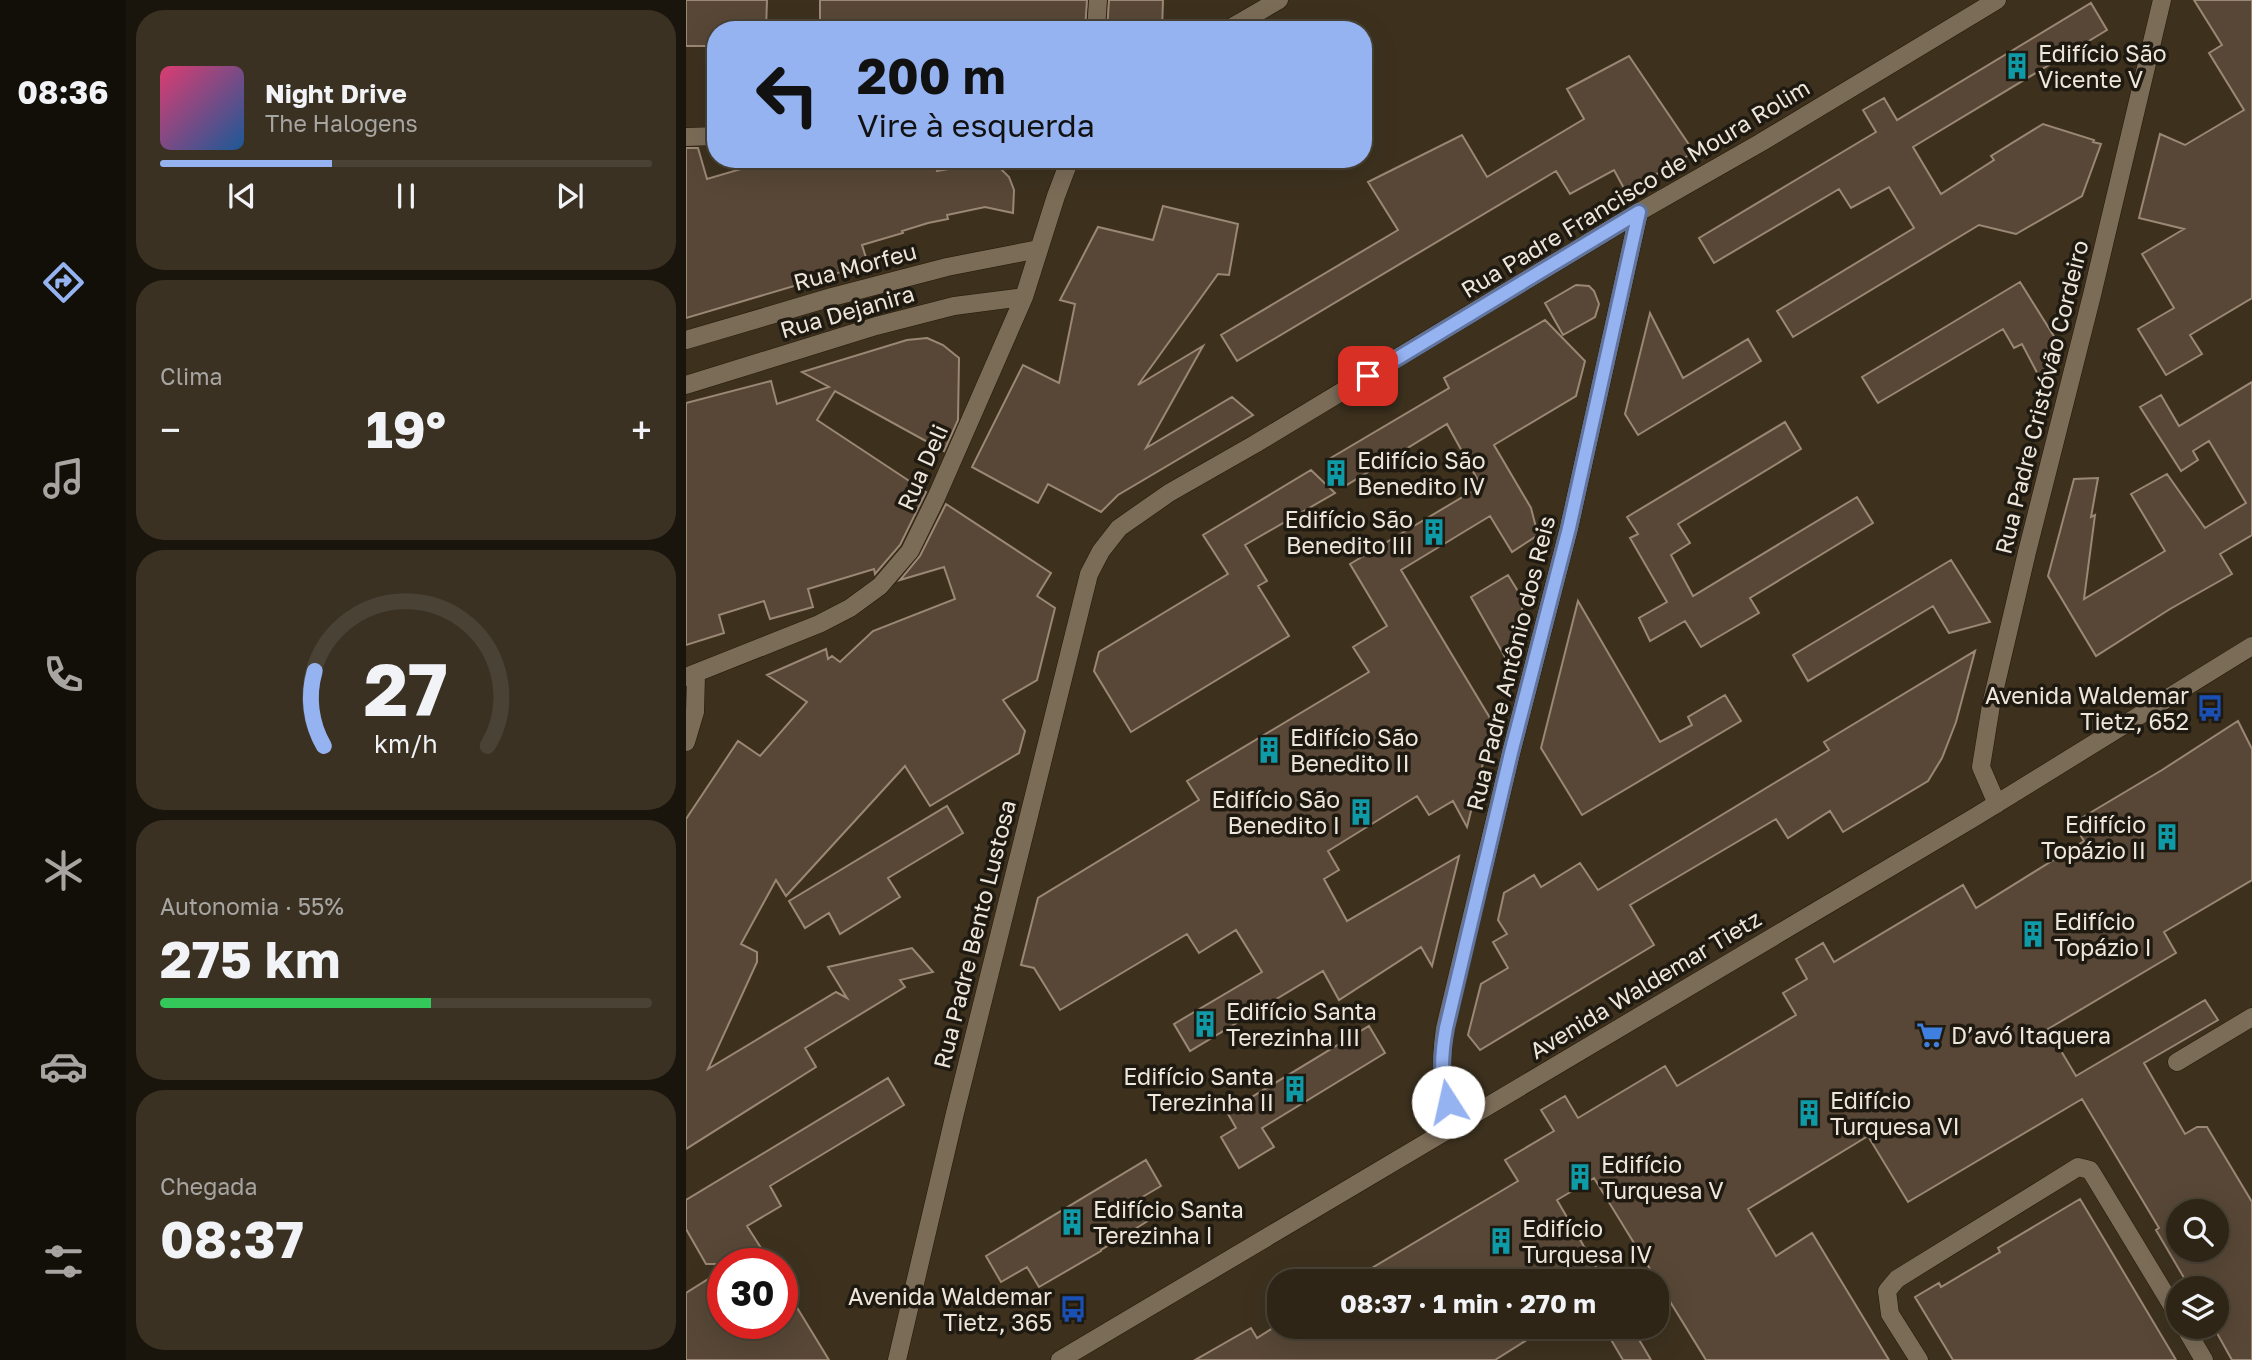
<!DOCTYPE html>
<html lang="pt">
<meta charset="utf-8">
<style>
:root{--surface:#2e2516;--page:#3a3123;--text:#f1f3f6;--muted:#a7a5a1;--line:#494235;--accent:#95b2f1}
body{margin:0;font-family:"Golos Text",sans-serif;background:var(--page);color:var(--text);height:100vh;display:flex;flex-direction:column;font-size:26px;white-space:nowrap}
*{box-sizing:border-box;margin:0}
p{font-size:23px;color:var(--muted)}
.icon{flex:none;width:38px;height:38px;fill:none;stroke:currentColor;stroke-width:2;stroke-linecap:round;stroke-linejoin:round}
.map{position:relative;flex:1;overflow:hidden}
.sheet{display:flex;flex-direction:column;gap:10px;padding:10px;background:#19140c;width:560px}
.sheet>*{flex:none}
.banner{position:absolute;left:21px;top:21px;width:665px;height:147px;border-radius:28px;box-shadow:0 7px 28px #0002,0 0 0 2px var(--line);background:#95b2f1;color:#111;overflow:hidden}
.tools{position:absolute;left:1480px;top:1199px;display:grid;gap:14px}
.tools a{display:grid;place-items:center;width:63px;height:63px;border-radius:50%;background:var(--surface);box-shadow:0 7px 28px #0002,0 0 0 2px var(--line);font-size:35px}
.speed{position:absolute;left:21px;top:1248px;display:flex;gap:14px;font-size:35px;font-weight:700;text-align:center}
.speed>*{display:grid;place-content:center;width:91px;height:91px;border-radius:50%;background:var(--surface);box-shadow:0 7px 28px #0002,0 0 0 2px var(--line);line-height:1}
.speed .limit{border:10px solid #d22;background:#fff;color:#111}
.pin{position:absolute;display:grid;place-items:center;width:60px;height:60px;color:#fff;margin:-30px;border-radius:14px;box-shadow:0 4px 10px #0006}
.me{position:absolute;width:77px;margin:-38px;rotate:350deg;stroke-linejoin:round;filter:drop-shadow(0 0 5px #0008)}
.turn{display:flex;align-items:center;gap:24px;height:147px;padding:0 35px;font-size:32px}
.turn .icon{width:91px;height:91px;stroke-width:2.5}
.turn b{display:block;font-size:49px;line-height:60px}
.big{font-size:52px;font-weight:700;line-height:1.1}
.sheet .tile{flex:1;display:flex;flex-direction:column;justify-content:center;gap:10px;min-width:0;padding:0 24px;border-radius:28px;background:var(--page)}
.sheet .dial{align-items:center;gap:0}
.dial svg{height:182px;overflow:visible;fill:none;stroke:var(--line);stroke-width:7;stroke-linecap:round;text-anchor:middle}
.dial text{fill:var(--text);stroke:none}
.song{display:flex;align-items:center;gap:21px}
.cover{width:84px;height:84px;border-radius:10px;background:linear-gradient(135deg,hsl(340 70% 55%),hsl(210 70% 35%))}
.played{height:7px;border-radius:4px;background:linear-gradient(90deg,var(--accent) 35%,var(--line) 35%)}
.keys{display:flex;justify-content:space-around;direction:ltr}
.heat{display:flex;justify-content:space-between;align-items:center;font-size:38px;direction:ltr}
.charge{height:10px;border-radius:5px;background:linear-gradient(90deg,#34c759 55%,var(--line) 0)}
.trip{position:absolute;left:581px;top:1269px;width:402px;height:70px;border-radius:28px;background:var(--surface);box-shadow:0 7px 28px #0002,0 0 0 2px var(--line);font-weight:700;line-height:70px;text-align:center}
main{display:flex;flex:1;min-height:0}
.menu{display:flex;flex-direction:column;width:126px;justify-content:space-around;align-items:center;background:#120f09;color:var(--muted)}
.menu .icon{width:49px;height:49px}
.menu .selected{color:var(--accent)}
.menu b{font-size:32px;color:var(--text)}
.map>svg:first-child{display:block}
.building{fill:#584736;stroke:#9a8774;stroke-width:2;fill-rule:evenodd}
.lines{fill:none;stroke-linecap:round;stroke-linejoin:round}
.minor-casing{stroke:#241806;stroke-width:19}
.minor{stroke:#7b6c58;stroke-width:18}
.route-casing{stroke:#61749d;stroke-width:18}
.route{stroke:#95b2f1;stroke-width:12}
.labels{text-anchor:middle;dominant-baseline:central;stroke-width:7;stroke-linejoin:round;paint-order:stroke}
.poi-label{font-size:23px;fill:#eee6db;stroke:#1f1a11;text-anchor:start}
.street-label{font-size:23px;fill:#eee6db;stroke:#1f1a11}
</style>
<main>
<nav class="menu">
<b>08:36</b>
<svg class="icon selected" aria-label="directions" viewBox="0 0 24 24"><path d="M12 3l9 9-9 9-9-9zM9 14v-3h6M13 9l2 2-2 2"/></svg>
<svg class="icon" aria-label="music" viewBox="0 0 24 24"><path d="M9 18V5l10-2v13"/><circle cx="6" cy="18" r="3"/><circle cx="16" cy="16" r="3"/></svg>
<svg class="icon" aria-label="phone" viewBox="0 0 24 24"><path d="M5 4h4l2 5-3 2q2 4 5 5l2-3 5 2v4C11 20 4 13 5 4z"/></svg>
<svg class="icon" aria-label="climate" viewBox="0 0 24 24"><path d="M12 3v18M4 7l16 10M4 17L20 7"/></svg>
<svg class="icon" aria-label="car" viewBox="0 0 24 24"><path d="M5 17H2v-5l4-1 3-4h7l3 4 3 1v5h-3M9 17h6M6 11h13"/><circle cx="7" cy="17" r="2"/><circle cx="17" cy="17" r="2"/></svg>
<svg class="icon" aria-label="filters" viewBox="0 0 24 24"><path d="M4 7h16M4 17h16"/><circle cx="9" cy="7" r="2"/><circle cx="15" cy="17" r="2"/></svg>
</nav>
<section class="sheet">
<div class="tile">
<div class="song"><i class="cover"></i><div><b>Night Drive</b><p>The Halogens</p></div></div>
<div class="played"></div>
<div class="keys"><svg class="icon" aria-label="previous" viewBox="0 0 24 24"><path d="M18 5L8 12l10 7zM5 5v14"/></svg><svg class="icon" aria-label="pause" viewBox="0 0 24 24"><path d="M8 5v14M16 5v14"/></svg><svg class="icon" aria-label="next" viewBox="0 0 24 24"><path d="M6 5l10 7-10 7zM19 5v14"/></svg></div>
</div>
<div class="tile"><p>Clima</p>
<div class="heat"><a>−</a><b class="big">19°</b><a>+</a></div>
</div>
<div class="tile dial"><svg viewBox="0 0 100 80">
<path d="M14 69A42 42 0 1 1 86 69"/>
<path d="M14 69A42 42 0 0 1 10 36" stroke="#95b2f1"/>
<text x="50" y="56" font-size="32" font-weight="700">27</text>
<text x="50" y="72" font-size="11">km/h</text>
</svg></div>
<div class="tile"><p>Autonomia · 55%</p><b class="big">275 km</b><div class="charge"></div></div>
<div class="tile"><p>Chegada</p><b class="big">08:37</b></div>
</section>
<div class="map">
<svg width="1566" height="1360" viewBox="0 0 1566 1360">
<rect width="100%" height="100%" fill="#3d311e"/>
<!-- building -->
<path class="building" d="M0 0H81L80 30H30V46H0Z
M134 0H401L399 30H134Z
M423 0H477L476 30H421Z
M1508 0H1566V298L1504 335 1516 354 1480 375 1452 329 1488 308 1456 254 1498 229 1453 218 1474 134 1499 145 1558 110 1523 53 1536 45Z
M1405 3 1421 30 1227 147 1255 194 1308 160 1305 156 1357 124 1408 140 1407 142 1415 144 1396 196 1330 234 1293 225 1107 337 1091 311 1228 228 1203 187 1165 208 1153 189 1028 263 1013 238 1190 132 1177 110 1198 98 1211 120Z
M943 56 1008 152 940 192 928 170 884 194 870 171 551 361 535 335 712 230 682 182 776 135 801 177 898 119 881 89Z
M0 148H12L21 179 89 159H249L251 171 307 161 323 177 328 190 327 213 299 207 261 215 262 219 242 223 216 231 217 233 176 245 182 264 0 318Z
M477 206 552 224 543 275 532 274 452 385 517 346 460 448 546 397 567 415 432 495 415 512 362 484 352 503 286 467 337 365 373 383 389 304 374 300 412 227 467 240Z
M1334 282 1369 338 1357 384 1336 344 1328 348 1317 329 1192 403 1176 377Z
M890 285 903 286 908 291 913 304 909 317 877 335 859 303Z
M964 313 997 378 1062 339 1075 361 952 435 939 414Z
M859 320 899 361 890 396 808 445 845 508 852 535 826 552 804 516 715 570 807 723 781 827 767 801 743 815 731 796 642 851 653 870 638 879 661 921 773 856 746 966 735 947 653 1000 637 971 504 1051 488 1024 576 972 550 930 513 953 501 934 374 1010 348 968 335 965 352 898 513 800 501 781 683 672 667 647 701 626 664 564 795 486 761 424 659 486 643 459 763 388 758 378Z
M241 338 257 345 273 358 272 420 258 451 149 391 131 420 240 492 214 545 189 574 188 569 122 589 127 607 84 619 78 601 33 615 38 633 0 645V403L85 381 91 404 143 387 116 372 221 340Z
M1566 382V535L1534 554 1546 574 1484 609 1410 656 1362 576 1388 479 1412 478 1405 517 1409 515 1398 599 1479 551 1445 494 1481 474 1519 528 1560 503 1523 441 1507 451 1512 460 1495 471 1454 407 1475 395 1493 426Z
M1099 422 1115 449 992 524 1004 543 985 555 1007 596 1171 497 1187 523 1064 598 1073 613 1015 647 999 621 964 641 953 618 981 602 944 538 952 534 941 517Z
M625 470 649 493 559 545 581 581 572 586 603 636 445 732 408 671 413 652 542 574 517 535Z
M260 504 365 573 351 596 369 608 351 680 317 700 339 731 333 753 244 806 219 766 100 896 90 880 55 944 71 952V962L22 1069 150 992 161 998 142 967 226 948 247 972 214 980 219 987 119 1048 130 1067 0 1149V819L52 741 74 756 121 702 81 675 140 649 142 659 146 656 154 662 187 631 269 599 258 567 214 580 234 556Z
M1265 560 1304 622 1263 633 1247 606 1122 681 1107 655Z
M822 575 838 601 823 664 785 597Z
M892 601 974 742 1006 725 1002 717 1039 695 1055 721 896 815 855 748Z
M1289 651 1270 722 1256 758 1242 781 1157 832 1144 811 1102 838 1090 819 944 905 968 945 794 1050 782 1035 795 984 822 968 807 942 821 934 812 920 818 893 848 875 855 887 894 863 912 890 1143 750 1138 742Z
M1552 721 1566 749V880L1478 932 1490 953 1362 1029 1390 1076 1519 1000 1532 1020 1458 1063 1499 1134 1511 1127H1521L1566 1202V1360H1546L1527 1326H1531V1288H1504L1470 1230 1473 1228 1396 1099 1222 1202 1182 1136 1062 1209 1090 1256 1126 1233 1203 1360H1020L908 1178 871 1200 918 1281H664L832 1181 819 1160 868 1131 855 1110 879 1096 892 1118 979 1066 991 1086 1110 1015 1097 993 1121 979 1110 959 1137 943 1148 962 1277 885 1290 908 1398 841 1387 823 1476 770ZM1493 1211H1531V1250H1493Z
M261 806 277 833 202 878 214 897 154 934 143 913 119 928 103 901Z
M683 1026 699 1053 576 1128 588 1147 553 1168 535 1137 550 1128 541 1112Z
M202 1078 218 1105 84 1186 95 1206 61 1226 77 1251 54 1264H20L0 1229V1200Z
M460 1160 475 1186 453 1199 465 1219 415 1250V1251L353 1287 341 1267 315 1282 300 1256Z
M1394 1199 1490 1360H1267L1229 1297 1253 1283 1255 1287 1314 1252 1312 1248Z
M24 1278 37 1300V1323H96V1283L143 1360H0V1293Z
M593 1324V1326H863L809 1360H509L565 1328 571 1338Z
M917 1326H945L965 1360H937Z"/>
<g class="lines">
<defs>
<path id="minor" d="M410 30 412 0
M541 30 593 0
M0 137 30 136
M0 340 146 297 261 267 353 249
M0 385 190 326 268 306 338 297
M0 677 133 624 164 608 194 586 224 551 250 498 338 297 370 196 384 159
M0 742 9 712 10 675
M1311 804 1295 767 1305 705 1341 552 1406 295 1476 0
M1491 1062 1566 1017
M768 1126C757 1086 753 1070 759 1028L825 753 883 528 953 212
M1498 1326 1518 1360
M211 1360 269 1113 403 574 415 551 433 528 483 493 569 444 953 212 1074 143 1311 0
M374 1360 1289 817 1566 646
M1233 1360 1204 1314 1201 1291 1211 1279 1392 1167 1404 1170 1409 1178 1493 1317"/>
</defs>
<!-- minor casing -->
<use href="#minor" class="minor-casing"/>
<!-- minor -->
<use href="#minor" class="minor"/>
</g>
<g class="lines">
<defs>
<path id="route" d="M682 376 953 212 883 528 825 753 760 1028C755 1056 754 1075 762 1102"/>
</defs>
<!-- route casing -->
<use href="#route" class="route-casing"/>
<!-- route -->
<use href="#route" class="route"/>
</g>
<!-- icons -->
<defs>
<symbol id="building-bare" viewBox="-9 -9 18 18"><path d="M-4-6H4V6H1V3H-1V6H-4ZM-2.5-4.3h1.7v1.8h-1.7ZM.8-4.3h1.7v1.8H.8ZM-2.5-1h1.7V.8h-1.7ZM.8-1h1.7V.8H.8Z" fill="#0f9aa8" stroke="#1f1a11" stroke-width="2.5" paint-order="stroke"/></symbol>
<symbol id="bus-bare" viewBox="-9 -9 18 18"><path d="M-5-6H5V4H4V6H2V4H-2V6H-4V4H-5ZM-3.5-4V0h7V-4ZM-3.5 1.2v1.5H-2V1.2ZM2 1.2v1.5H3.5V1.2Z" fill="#1a4fb4" stroke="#1f1a11" stroke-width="2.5" paint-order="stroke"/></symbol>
<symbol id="supermarket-bare" viewBox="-9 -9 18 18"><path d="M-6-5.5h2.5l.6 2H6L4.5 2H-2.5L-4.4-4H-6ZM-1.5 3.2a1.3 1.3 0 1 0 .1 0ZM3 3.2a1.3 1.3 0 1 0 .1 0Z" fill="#3f7fe0" stroke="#1f1a11" stroke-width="2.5" paint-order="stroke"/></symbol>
</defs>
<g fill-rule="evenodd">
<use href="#building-bare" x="1312" y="47" width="38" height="38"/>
<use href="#building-bare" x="631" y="454" width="38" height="38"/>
<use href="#building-bare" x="729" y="513" width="38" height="38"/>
<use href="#bus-bare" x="1505" y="689" width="38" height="38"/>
<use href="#building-bare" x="564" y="731" width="38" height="38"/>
<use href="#building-bare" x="656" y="793" width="38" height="38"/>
<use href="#building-bare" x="1462" y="818" width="38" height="38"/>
<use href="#building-bare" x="1328" y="915" width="38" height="38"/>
<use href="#building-bare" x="500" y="1005" width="38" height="38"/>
<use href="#supermarket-bare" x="1225" y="1016" width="38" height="38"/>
<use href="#building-bare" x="590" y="1070" width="38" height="38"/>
<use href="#building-bare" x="1104" y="1094" width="38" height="38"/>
<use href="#building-bare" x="875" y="1158" width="38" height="38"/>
<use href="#building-bare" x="367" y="1203" width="38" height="38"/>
<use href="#building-bare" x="796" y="1222" width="38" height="38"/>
<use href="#bus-bare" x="368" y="1290" width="38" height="38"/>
</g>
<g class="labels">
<!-- poi labels -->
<g class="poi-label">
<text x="1352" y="53">Edifício São<tspan x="1352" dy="26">Vicente V</tspan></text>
<text x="671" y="460">Edifício São<tspan x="671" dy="26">Benedito IV</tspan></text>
<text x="727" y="519" text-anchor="end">Edifício São<tspan x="727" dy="26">Benedito III</tspan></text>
<text x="1503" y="695" text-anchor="end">Avenida Waldemar<tspan x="1503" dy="26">Tietz, 652</tspan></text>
<text x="604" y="737">Edifício São<tspan x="604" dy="26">Benedito II</tspan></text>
<text x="654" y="799" text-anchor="end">Edifício São<tspan x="654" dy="26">Benedito I</tspan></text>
<text x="1460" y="824" text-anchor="end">Edifício<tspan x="1460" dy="26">Topázio II</tspan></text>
<text x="1368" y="921">Edifício<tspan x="1368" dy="26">Topázio I</tspan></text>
<text x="540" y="1011">Edifício Santa<tspan x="540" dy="26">Terezinha III</tspan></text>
<text x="1265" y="1035">D’avó Itaquera</text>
<text x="588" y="1076" text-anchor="end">Edifício Santa<tspan x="588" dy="26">Terezinha II</tspan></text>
<text x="1144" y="1100">Edifício<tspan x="1144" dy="26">Turquesa VI</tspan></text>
<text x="915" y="1164">Edifício<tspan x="915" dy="26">Turquesa V</tspan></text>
<text x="407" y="1209">Edifício Santa<tspan x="407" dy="26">Terezinha I</tspan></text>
<text x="836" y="1228">Edifício<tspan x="836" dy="26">Turquesa IV</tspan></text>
<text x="366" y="1296" text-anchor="end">Avenida Waldemar<tspan x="366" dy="26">Tietz, 365</tspan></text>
</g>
<!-- street labels -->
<g class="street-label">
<text transform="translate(949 188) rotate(-31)">Rua Padre Francisco de Moura Rolim</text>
<text transform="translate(169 266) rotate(-15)">Rua Morfeu</text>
<text transform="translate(161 311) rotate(-16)">Rua Dejanira</text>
<text transform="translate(1355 397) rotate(-76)">Rua Padre Cristóvão Cordeiro</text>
<text transform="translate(236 467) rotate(-66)">Rua Deli</text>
<text transform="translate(824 663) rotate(-76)">Rua Padre Antônio dos Reis</text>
<text transform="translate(288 934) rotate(-76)">Rua Padre Bento Lustosa</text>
<text transform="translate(959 984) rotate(-31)">Avenida Waldemar Tietz</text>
</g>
</g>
</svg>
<div class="tools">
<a><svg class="icon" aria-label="search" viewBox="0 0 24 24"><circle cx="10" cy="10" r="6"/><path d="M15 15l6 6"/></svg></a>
<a><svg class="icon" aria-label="layers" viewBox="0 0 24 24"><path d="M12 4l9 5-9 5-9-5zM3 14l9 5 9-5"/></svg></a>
</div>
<div class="speed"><div class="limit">30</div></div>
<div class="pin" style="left:682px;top:376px;background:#d93025"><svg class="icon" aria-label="arrive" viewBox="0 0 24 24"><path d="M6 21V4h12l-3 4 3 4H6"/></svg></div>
<svg class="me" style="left:762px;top:1102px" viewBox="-20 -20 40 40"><circle r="19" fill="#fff"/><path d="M0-13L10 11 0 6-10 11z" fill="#95b2f1"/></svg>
<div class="trip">08:37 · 1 min · 270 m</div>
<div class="banner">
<div class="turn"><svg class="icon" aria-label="left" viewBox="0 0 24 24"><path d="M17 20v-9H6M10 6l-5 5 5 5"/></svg><div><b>200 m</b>Vire à esquerda</div></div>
</div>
</div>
</main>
